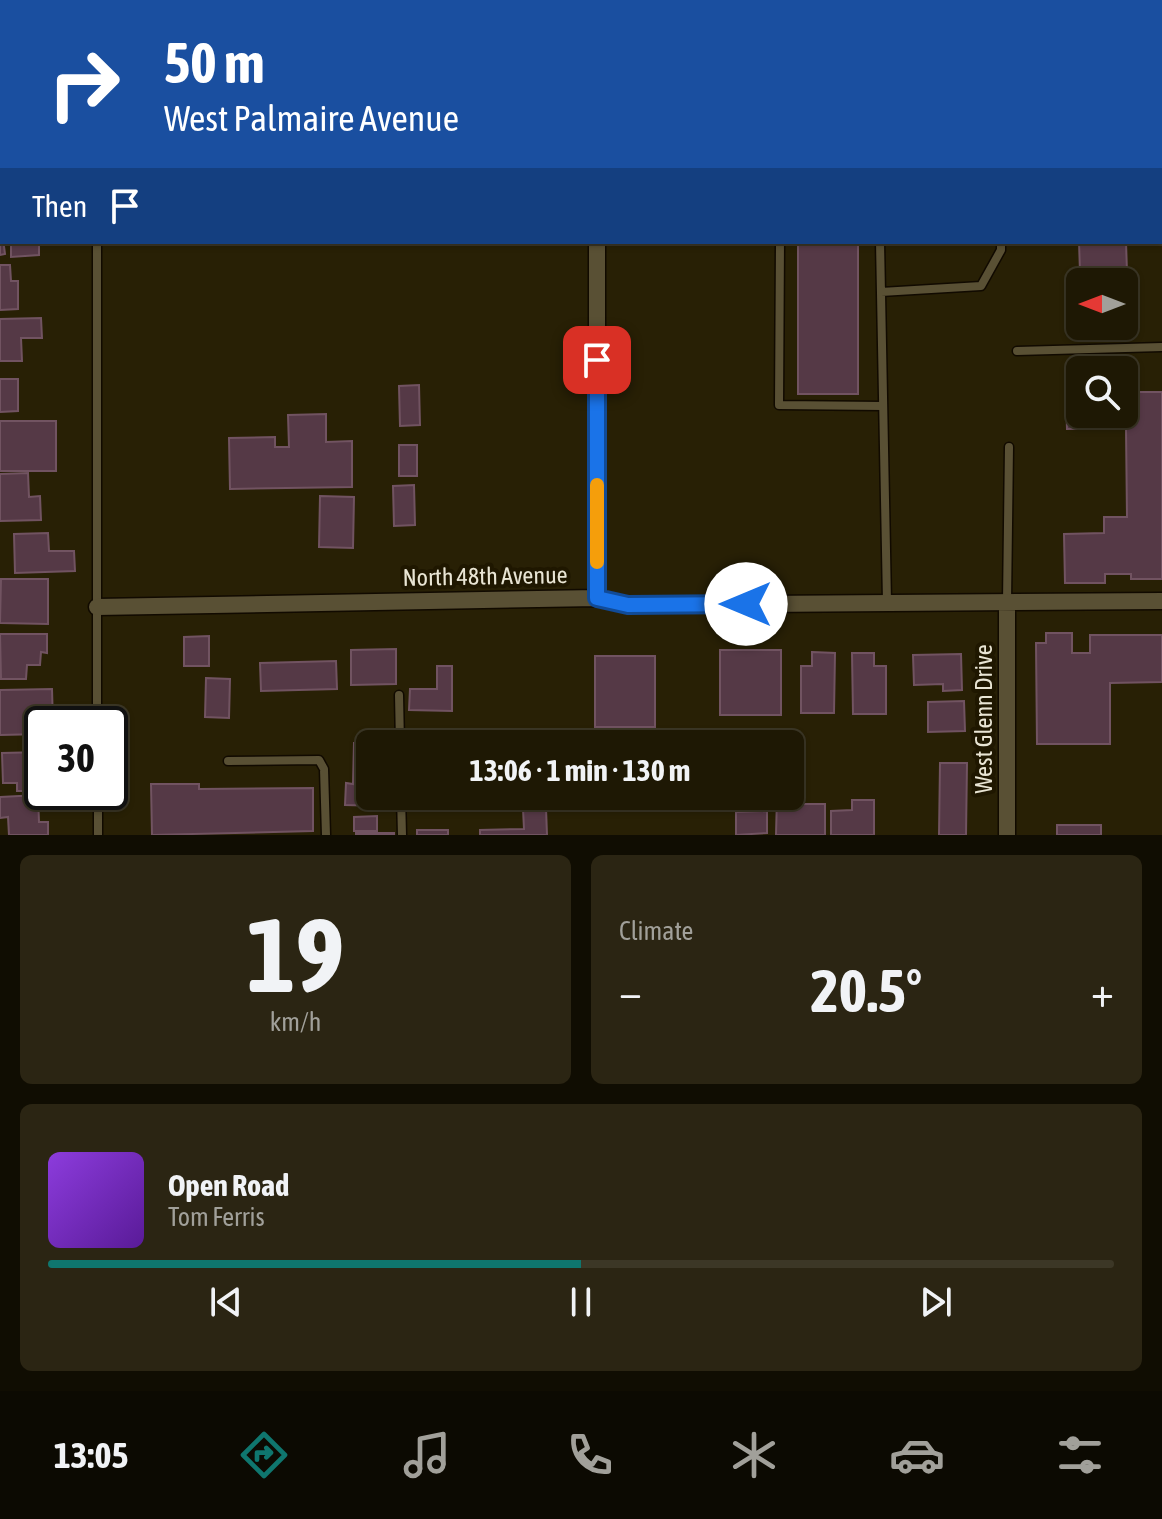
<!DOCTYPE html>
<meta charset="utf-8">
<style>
:root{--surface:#1e1804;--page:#2b2513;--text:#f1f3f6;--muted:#a1a09a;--line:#3c3726;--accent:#0f766e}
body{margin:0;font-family:"Asap Condensed",sans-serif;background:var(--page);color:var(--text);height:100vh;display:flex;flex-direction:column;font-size:30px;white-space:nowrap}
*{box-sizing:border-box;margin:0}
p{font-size:26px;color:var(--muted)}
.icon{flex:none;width:44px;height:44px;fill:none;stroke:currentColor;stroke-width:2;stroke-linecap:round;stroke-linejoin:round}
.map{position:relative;height:835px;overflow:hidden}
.panel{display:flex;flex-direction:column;gap:20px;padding:20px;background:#100d02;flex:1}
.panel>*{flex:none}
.banner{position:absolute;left:0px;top:0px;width:1162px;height:244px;box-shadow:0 2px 6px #0004,0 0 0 2px var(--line);background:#1a4fa0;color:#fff;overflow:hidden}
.needle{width:52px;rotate:270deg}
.buttons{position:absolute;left:1066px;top:268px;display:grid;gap:16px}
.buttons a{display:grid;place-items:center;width:72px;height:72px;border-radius:12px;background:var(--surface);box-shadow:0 2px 6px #0004,0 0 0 2px var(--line);font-size:40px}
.speed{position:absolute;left:24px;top:706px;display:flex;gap:16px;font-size:40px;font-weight:700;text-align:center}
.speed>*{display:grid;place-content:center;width:104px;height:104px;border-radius:50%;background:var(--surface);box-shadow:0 2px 6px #0004,0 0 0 2px var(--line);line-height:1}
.speed .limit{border:4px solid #111;border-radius:12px;background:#fff;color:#111}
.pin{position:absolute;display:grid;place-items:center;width:68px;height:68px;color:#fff;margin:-34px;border-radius:16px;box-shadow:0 4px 12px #0006}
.me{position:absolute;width:88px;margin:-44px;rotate:270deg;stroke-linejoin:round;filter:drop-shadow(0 0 6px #0008)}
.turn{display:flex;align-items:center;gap:28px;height:168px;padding:0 32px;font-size:36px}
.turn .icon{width:104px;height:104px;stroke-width:2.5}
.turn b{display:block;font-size:56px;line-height:68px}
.then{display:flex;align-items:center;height:76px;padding:0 32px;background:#0003;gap:16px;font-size:30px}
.big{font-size:60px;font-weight:700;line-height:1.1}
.panel .widget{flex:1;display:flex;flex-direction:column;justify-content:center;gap:12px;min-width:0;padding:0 28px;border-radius:12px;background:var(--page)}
.panel .dial{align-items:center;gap:0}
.dial b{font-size:104px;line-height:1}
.song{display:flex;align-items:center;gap:24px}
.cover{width:96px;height:96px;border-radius:12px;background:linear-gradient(135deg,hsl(270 70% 55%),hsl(270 70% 35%))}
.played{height:8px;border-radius:4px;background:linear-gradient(90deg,var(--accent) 50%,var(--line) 50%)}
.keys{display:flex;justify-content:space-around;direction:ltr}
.heat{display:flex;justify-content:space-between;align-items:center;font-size:44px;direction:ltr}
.panel .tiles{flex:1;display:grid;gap:20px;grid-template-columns:1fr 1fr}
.widget:last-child{grid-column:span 2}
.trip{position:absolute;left:356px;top:730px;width:448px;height:80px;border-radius:12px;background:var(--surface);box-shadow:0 2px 6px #0004,0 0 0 2px var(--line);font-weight:700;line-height:80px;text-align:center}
.dock{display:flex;height:128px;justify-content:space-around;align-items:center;background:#0c0a02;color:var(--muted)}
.dock .icon{width:56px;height:56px}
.dock .on{color:var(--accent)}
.dock b{font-size:36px;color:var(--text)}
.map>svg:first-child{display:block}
.building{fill:#553946;stroke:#715361;stroke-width:2}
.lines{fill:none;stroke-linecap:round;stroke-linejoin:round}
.service-casing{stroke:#110a00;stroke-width:11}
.minor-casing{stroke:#110a00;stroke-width:19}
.tertiary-casing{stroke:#110a00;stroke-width:23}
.service{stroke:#595034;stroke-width:8}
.minor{stroke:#595034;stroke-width:16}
.tertiary{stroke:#595034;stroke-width:20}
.route-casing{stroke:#114b97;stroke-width:20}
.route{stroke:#1a73e8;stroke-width:14}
.slow{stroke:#f59e0b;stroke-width:14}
.labels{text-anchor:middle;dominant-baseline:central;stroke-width:8;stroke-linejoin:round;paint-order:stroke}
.street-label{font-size:24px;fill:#e9e5d4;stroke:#1f1700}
</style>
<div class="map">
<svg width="1162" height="835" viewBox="0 0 1162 835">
<rect width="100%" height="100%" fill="#282005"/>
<!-- building -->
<path class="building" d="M1160 84H1162V140H1160Z
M0 186H2V225H0Z
M0 231H2L5 254 0 255Z
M11 242H39V255L11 257Z
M798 242H858V394H798Z
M1079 242H1126L1127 272H1080Z
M0 265H10L11 281H18V309L0 310Z
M41 318 42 338H21L22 361H0V319Z
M0 379H18V411L0 412Z
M419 385 420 425 400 426 399 386Z
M1124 392H1162V579H1131V574H1105V583H1065L1064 534 1104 533V517H1127L1126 428 1067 429 1066 393H1080V414H1124Z
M326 414V442L352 441V487L230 489 229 438 275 437V447H289L288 415Z
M0 421H56V471H0Z
M399 445H417V476H399Z
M28 473 29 497 40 496 41 520 0 521V474Z
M414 485 415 525 394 526 393 486Z
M320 496 354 497 353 548 319 547Z
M48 533 49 551H74L75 571 15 573 14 534Z
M1 579H48V624L0 623Z
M1046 633H1072V653H1090V635H1162V682L1110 683V744H1037L1036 643H1046Z
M0 634H47V653L41 652 40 665H27L26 679H1Z
M209 636V666H184V637Z
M396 649V684L351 685V650Z
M720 650H781V715H720Z
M812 652 835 653 834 713H801V666H812Z
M852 653H874V666H886V714H853Z
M961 654 962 690 943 691V684L914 685 913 655Z
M595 656H655V727H595Z
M336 661 337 689 261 691 260 663Z
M437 666H452V711L409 710 410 689H437Z
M206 678 230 679 229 718 205 717Z
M52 689 53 724H42V734L0 735V690Z
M964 701 965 731 928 732V702Z
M354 743 383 744H370V796H382V806L345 805 346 783 353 784Z
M42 752 41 791H17V783H3L2 753Z
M940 763H967L966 835H939Z
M790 775H799L798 804H825V835H776L777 796H790Z
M151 784H199V789L313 788V831L152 835Z
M38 795 39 822H48V835H9L8 817 0 818V797Z
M852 800H874V835H831V811L852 810Z
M546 808 547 835H480V830L524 829 523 809Z
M767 811V833L736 835V812Z
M377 816V831H354V817Z
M1057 825H1101V835H1057Z
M417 830H448V835H417Z
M356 833H394V835H356Z"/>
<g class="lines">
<defs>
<path id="service" d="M1160 61H1162
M97 242V724
M780 242 779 405 883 406
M880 242 887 602
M881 292 981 286 1001 250V242
M1017 351 1162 347
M746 577V604
M1007 602 1009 447
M399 695 400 744
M228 761 319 760 324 769 326 835
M98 792V835
M401 796 402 835"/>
<path id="minor" d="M3 0V2
M236 0V2
M592 0V2
M597 242V598
M97 607 597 598 628 605 1162 601
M1007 835V603"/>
<path id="tertiary" d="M899 2 1013 0
M0 12H2"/>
</defs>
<!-- service casing -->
<use href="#service" class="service-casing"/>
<!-- minor casing -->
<use href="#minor" class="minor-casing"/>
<!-- tertiary casing -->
<use href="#tertiary" class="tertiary-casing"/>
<!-- service -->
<use href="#service" class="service"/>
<!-- minor -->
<use href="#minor" class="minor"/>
<!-- tertiary -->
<use href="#tertiary" class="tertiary"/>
</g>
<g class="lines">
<defs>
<path id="route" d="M597 360V598L628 605 746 604"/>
</defs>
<!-- route casing -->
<use href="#route" class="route-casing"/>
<!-- route -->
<use href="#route" class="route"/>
<!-- slow -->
<path class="slow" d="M597 485V562"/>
</g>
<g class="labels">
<!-- street labels -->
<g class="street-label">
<text transform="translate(485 576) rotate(-1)">North 48th Avenue</text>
<text transform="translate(983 719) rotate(-90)">West Glenn Drive</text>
</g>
</g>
</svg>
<div class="buttons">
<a><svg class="needle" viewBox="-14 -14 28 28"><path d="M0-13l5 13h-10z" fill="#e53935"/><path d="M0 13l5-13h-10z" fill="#a1a09a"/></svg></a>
<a><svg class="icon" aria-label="search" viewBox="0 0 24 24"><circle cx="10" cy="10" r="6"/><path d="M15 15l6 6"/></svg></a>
</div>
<div class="speed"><div class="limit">30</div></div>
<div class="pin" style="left:597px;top:360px;background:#d93025"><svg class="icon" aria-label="arrive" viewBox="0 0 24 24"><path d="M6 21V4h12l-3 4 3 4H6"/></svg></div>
<svg class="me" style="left:746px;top:604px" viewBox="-20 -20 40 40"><circle r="19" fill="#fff"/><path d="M0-13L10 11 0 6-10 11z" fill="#1a73e8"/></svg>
<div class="trip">13:06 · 1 min · 130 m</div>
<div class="banner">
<div class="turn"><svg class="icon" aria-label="right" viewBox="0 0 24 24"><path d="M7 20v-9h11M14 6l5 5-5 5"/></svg><div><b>50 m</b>West Palmaire Avenue</div></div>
<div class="then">Then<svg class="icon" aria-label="arrive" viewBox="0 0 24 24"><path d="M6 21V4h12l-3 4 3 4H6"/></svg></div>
</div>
</div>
<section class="panel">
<div class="tiles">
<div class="widget dial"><b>19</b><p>km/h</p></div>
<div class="widget"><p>Climate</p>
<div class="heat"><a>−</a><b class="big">20.5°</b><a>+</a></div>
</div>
<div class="widget">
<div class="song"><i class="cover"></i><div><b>Open Road</b><p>Tom Ferris</p></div></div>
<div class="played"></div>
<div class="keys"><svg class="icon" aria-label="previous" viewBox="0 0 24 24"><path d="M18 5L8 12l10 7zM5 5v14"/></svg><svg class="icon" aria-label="pause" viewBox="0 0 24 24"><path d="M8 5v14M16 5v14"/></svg><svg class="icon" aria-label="next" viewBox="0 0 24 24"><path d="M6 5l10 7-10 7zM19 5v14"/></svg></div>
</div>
</div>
</section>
<nav class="dock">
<b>13:05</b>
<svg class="icon on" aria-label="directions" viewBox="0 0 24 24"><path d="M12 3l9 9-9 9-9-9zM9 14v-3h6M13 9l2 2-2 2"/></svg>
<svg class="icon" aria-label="music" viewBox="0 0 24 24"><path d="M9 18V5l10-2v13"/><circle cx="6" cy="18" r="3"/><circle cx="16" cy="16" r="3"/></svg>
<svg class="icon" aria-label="phone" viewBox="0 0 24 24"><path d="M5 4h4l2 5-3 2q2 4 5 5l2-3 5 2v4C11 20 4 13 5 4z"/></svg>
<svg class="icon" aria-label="climate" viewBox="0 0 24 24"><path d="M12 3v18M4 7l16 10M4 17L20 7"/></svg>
<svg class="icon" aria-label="car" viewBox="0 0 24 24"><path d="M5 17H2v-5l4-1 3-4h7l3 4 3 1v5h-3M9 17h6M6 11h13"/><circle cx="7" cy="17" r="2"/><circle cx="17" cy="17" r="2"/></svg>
<svg class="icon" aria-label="filters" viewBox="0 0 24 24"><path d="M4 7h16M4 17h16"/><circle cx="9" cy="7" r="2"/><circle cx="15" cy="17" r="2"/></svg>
</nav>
